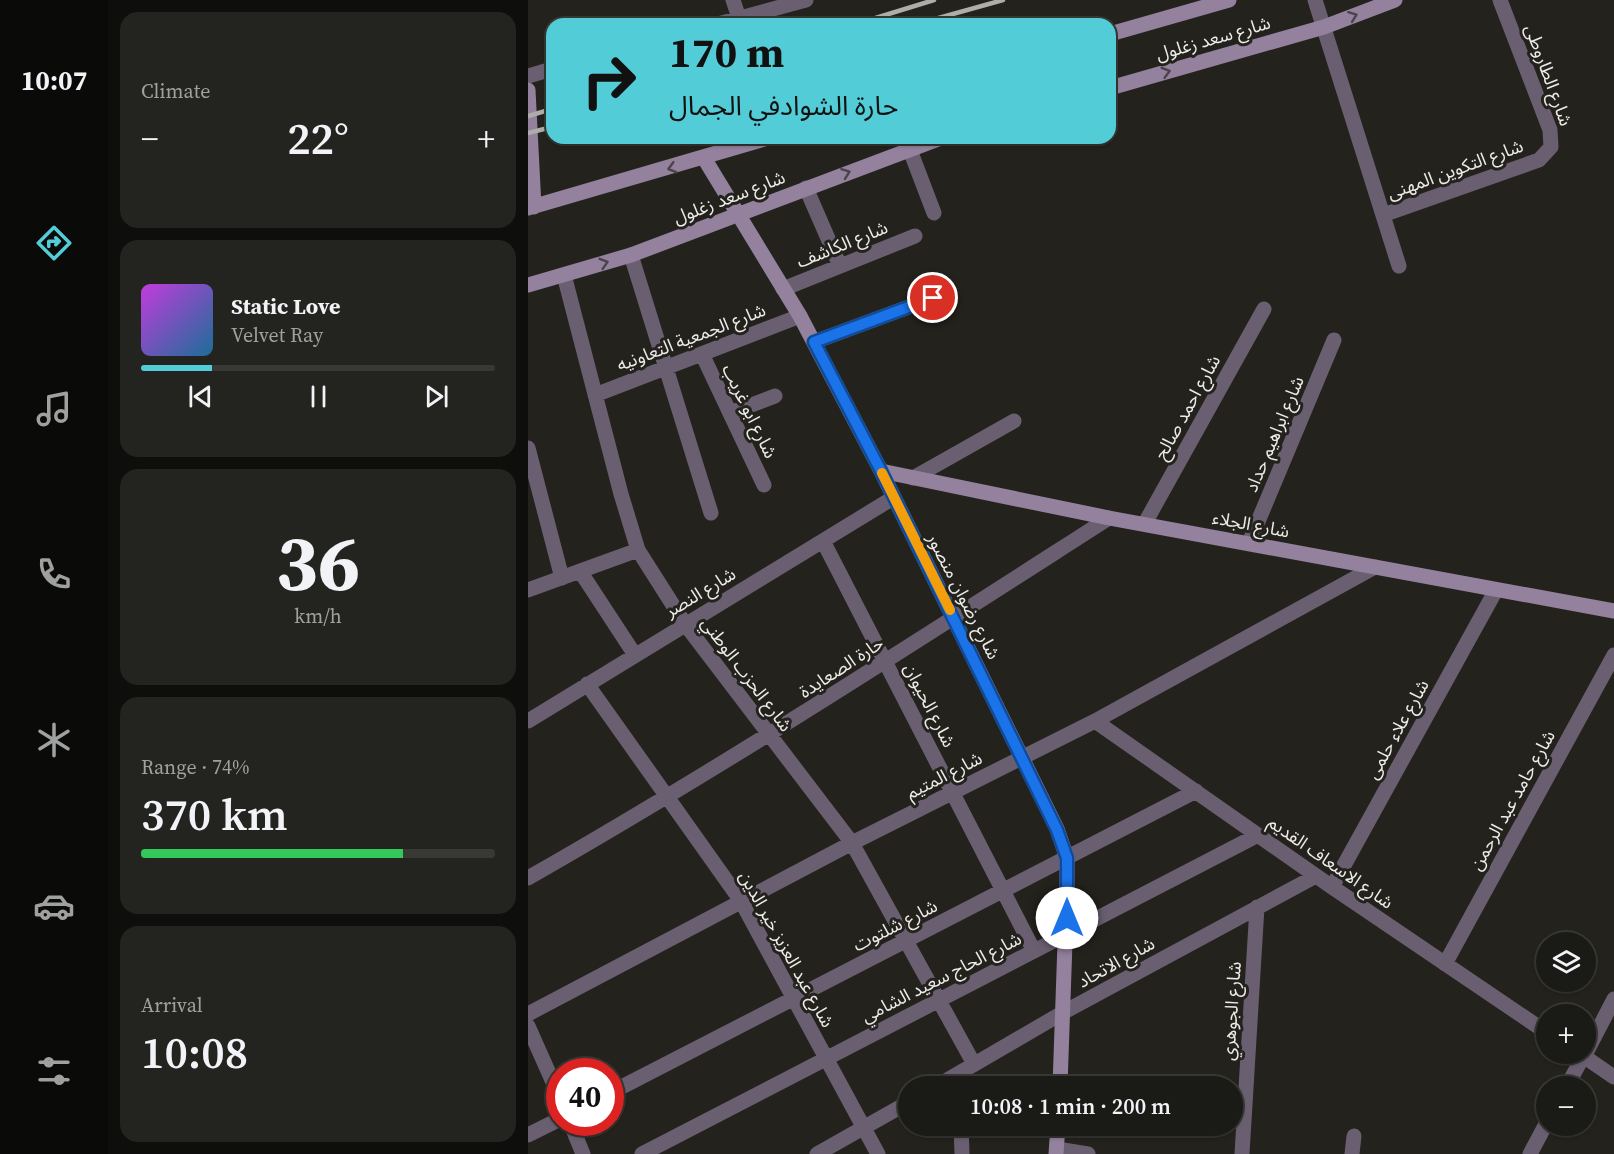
<!DOCTYPE html>
<meta charset="utf-8">
<style>
:root{--surface:#1a1a16;--page:#23231f;--text:#f1f3f6;--muted:#9fa1a1;--line:#383835;--accent:#52ccd6}
body{margin:0;font-family:"Source Serif 4","Noto Sans Arabic",serif;background:var(--page);color:var(--text);height:100vh;display:flex;flex-direction:column;font-size:22px;white-space:nowrap}
*{box-sizing:border-box;margin:0}
p{font-size:20px;color:var(--muted)}
.icon{flex:none;width:33px;height:33px;fill:none;stroke:currentColor;stroke-width:2;stroke-linecap:round;stroke-linejoin:round}
.map{position:relative;flex:1;overflow:hidden}
.drawer{display:flex;flex-direction:column;gap:12px;padding:12px;background:#0e0e0c;width:420px}
.drawer>*{flex:none}
.banner{position:absolute;left:18px;top:18px;width:570px;height:126px;border-radius:18px;box-shadow:0 2px 4px #0004,0 0 0 2px var(--line);background:#52ccd6;color:#111;overflow:hidden}
.tools{position:absolute;left:1008px;top:932px;display:grid;gap:12px}
.tools a{display:grid;place-items:center;width:60px;height:60px;border-radius:50%;background:var(--surface);box-shadow:0 2px 4px #0004,0 0 0 2px var(--line);font-size:30px}
.speed{position:absolute;left:18px;top:1058px;display:flex;gap:12px;font-size:30px;font-weight:700;text-align:center}
.speed>*{display:grid;place-content:center;width:78px;height:78px;border-radius:50%;background:var(--surface);box-shadow:0 2px 4px #0004,0 0 0 2px var(--line);line-height:1}
.speed .limit{border:9px solid #d22;background:#fff;color:#111}
.pin{position:absolute;display:grid;place-items:center;width:51px;height:51px;color:#fff;margin:-26px;border:3px solid #fff;border-radius:50%;box-shadow:0 2px 6px #0007}
.me{position:absolute;width:66px;margin:-33px;rotate:0deg;stroke-linejoin:round;filter:drop-shadow(0 0 4px #0008)}
.turn{display:flex;align-items:center;gap:21px;height:126px;padding:0 24px;font-size:27px}
.turn .icon{width:78px;height:78px;stroke-width:2.5}
.turn b{display:block;font-size:42px;line-height:51px}
.big{font-size:45px;font-weight:600;line-height:1.1}
.drawer .card{flex:1;display:flex;flex-direction:column;justify-content:center;gap:9px;min-width:0;padding:0 21px;border-radius:18px;background:var(--page)}
.drawer .dial{align-items:center;gap:0}
.dial b{font-size:78px;line-height:1}
.song{display:flex;align-items:center;gap:18px}
.cover{width:72px;height:72px;border-radius:9px;background:linear-gradient(135deg,hsl(290 70% 55%),hsl(200 70% 35%))}
.played{height:6px;border-radius:3px;background:linear-gradient(90deg,var(--accent) 20%,var(--line) 20%)}
.keys{display:flex;justify-content:space-around;direction:ltr}
.heat{display:flex;justify-content:space-between;align-items:center;font-size:33px;direction:ltr}
.charge{height:9px;border-radius:4px;background:linear-gradient(90deg,#34c759 74%,var(--line) 0)}
.trip{position:absolute;left:370px;top:1076px;width:345px;height:60px;border-radius:30px;background:var(--surface);box-shadow:0 2px 4px #0004,0 0 0 2px var(--line);font-weight:600;line-height:60px;text-align:center}
main{display:flex;flex:1;min-height:0}
.dock{display:flex;flex-direction:column;width:108px;justify-content:space-around;align-items:center;background:#0a0a09;color:var(--muted)}
.dock .icon{width:42px;height:42px}
.dock .current{color:var(--accent)}
.dock b{font-size:27px;color:var(--text)}
.map>svg:first-child{display:block}
.lines{fill:none;stroke-linecap:round;stroke-linejoin:round}
.street{stroke:#6a5f70;stroke-width:15}
.secondary{stroke:#93819d;stroke-width:15}
.rail{stroke:#aeada9;stroke-width:4.5}
.oneway{stroke:#4a434a}
.route-casing{stroke:#114b97;stroke-width:15}
.route{stroke:#1a73e8;stroke-width:10}
.slow{stroke:#f59e0b;stroke-width:10}
.labels{text-anchor:middle;dominant-baseline:central;stroke-width:6;stroke-linejoin:round;paint-order:stroke}
.street-label{font-size:18px;fill:#edece9;stroke:#23221d}
</style>
<main>
<nav class="dock">
<b>10:07</b>
<svg class="icon current" aria-label="directions" viewBox="0 0 24 24"><path d="M12 3l9 9-9 9-9-9zM9 14v-3h6M13 9l2 2-2 2"/></svg>
<svg class="icon" aria-label="music" viewBox="0 0 24 24"><path d="M9 18V5l10-2v13"/><circle cx="6" cy="18" r="3"/><circle cx="16" cy="16" r="3"/></svg>
<svg class="icon" aria-label="phone" viewBox="0 0 24 24"><path d="M5 4h4l2 5-3 2q2 4 5 5l2-3 5 2v4C11 20 4 13 5 4z"/></svg>
<svg class="icon" aria-label="climate" viewBox="0 0 24 24"><path d="M12 3v18M4 7l16 10M4 17L20 7"/></svg>
<svg class="icon" aria-label="car" viewBox="0 0 24 24"><path d="M5 17H2v-5l4-1 3-4h7l3 4 3 1v5h-3M9 17h6M6 11h13"/><circle cx="7" cy="17" r="2"/><circle cx="17" cy="17" r="2"/></svg>
<svg class="icon" aria-label="filters" viewBox="0 0 24 24"><path d="M4 7h16M4 17h16"/><circle cx="9" cy="7" r="2"/><circle cx="15" cy="17" r="2"/></svg>
</nav>
<section class="drawer">
<div class="card"><p>Climate</p>
<div class="heat"><a>−</a><b class="big">22°</b><a>+</a></div>
</div>
<div class="card">
<div class="song"><i class="cover"></i><div><b>Static Love</b><p>Velvet Ray</p></div></div>
<div class="played"></div>
<div class="keys"><svg class="icon" aria-label="previous" viewBox="0 0 24 24"><path d="M18 5L8 12l10 7zM5 5v14"/></svg><svg class="icon" aria-label="pause" viewBox="0 0 24 24"><path d="M8 5v14M16 5v14"/></svg><svg class="icon" aria-label="next" viewBox="0 0 24 24"><path d="M6 5l10 7-10 7zM19 5v14"/></svg></div>
</div>
<div class="card dial"><b>36</b><p>km/h</p></div>
<div class="card"><p>Range · 74%</p><b class="big">370 km</b><div class="charge"></div></div>
<div class="card"><p>Arrival</p><b class="big">10:08</b></div>
</section>
<div class="map">
<svg width="1086" height="1154" viewBox="0 0 1086 1154">
<rect width="100%" height="100%" fill="#23221d"/>
<g class="lines">
<!-- street -->
<path class="street" d="M205 0 211 18
M787 0 871 266
M190 24 278 0
M0 76 24 69
M382 150 406 213
M278 188 312 266
M855 215 1011 160 1023 147 1022 130 972 0
M103 255 183 513
M36 275 93 494 110 550 157 624 324 843 446 1064
M255 289 387 236
M286 342 405 298
M174 354 236 485
M67 395 272 316
M202 413 247 396
M0 448 34 578
M385 478 486 421
M617 523 736 309
M295 541 506 951
M721 543 806 340
M52 571 107 655
M0 590 110 550
M59 684 213 901 350 1154
M0 721 365 498
M567 721 804 887 1018 1032
M0 878C198 765 389 641 581 518
M804 887 968 590
M917 964 1086 655
M0 1014 324 843 567 721 847 567
M0 1026 32 1098
M1051 1053 1086 1077
M1058 1053 1086 999
M409 1086 536 1012 788 876
M1039 1086 1057 1053
M82 1093 668 791
M42 1122 55 1154
M433 1125 434 1154
M0 1135 32 1119
M529 1149 560 1154
M114 1154 730 835
M289 1154 381 1102
M714 1154 729 907
M824 1154 826 1136
M1002 1154 1018 1124"/>
<!-- secondary -->
<path class="secondary" d="M582 34 701 0
M582 88 796 27 867 0
M0 90 6 207
M176 158 272 316 353 471 529 829 539 858V885L532 1086
M0 208 240 138
M0 285 103 255 413 138
M353 471 581 518 1086 611
M528 1154 530 1125"/>
<!-- rail -->
<path class="rail" d="M328 24 406 0
M389 24 475 0
M0 116 24 109
M0 133 24 127"/>
</g>
<!-- one-way arrows -->
<defs><path id="oneway-chevron" d="M-2-3.5L2.5 0L-2 3.5" fill="none" stroke-width="1.6" stroke-linecap="round" stroke-linejoin="round" transform="scale(1.5)"/></defs>
<g class="oneway">
<use href="#oneway-chevron" transform="translate(825 16) rotate(-21)"/>
<use href="#oneway-chevron" transform="translate(638 72) rotate(-16)"/>
<use href="#oneway-chevron" transform="translate(144 168) rotate(164)"/>
<use href="#oneway-chevron" transform="translate(318 173) rotate(-20)"/>
<use href="#oneway-chevron" transform="translate(76 263) rotate(-17)"/>
</g>
<g class="lines">
<defs>
<path id="route" d="M405 298 286 342 353 471 529 830 539 858V918"/>
</defs>
<!-- route casing -->
<use href="#route" class="route-casing"/>
<!-- route -->
<use href="#route" class="route"/>
<!-- slow -->
<path class="slow" d="M354 473 422 610"/>
</g>
<g class="labels">
<!-- street labels -->
<g class="street-label">
<text transform="translate(685 38) rotate(-16)">شارع سعد زغلول</text>
<text transform="translate(1021 75) rotate(70)">شارع الطاروطى</text>
<text transform="translate(927 169) rotate(-20)">شارع التكوين المهنى</text>
<text transform="translate(201 197) rotate(-21)">شارع سعد زغلول</text>
<text transform="translate(314 244) rotate(-22)">شارع الكاشف</text>
<text transform="translate(163 337) rotate(-21)">شارع الجمعية التعاونيه</text>
<text transform="translate(659 407) rotate(-61)">شارع احمد صالح</text>
<text transform="translate(222 411) rotate(64)">شارع ابو غريب</text>
<text transform="translate(746 434) rotate(-67)">شارع ابراهيم حداد</text>
<text transform="translate(723 524) rotate(11)">شارع الجلاء</text>
<text transform="translate(172 592) rotate(-31)">شارع النصر</text>
<text transform="translate(436 596) rotate(63)">شارع رضوان منصور</text>
<text transform="translate(313 667) rotate(-33)">حارة الصعايدة</text>
<text transform="translate(219 674) rotate(53)">شارع الحزب الوطني</text>
<text transform="translate(402 705) rotate(63)">شارع الحيوان</text>
<text transform="translate(869 729) rotate(-61)">شارع علاء حلمى</text>
<text transform="translate(416 775) rotate(-27)">شارع المتيم</text>
<text transform="translate(984 800) rotate(-61)">شارع حامد عبد الرحمن</text>
<text transform="translate(803 862) rotate(35)">شارع الاسعاف القديم</text>
<text transform="translate(367 925) rotate(-27)">شارع شلتوت</text>
<text transform="translate(259 949) rotate(61)">شارع عبد العزيز خير الدين</text>
<text transform="translate(588 962) rotate(-29)">شارع الاتحاد</text>
<text transform="translate(413 977) rotate(-27)">شارع الحاج سعيد الشامي</text>
<text transform="translate(703 1011) rotate(-86)">شارع الجوهري</text>
</g>
</g>
</svg>
<div class="tools">
<a><svg class="icon" aria-label="layers" viewBox="0 0 24 24"><path d="M12 4l9 5-9 5-9-5zM3 14l9 5 9-5"/></svg></a>
<a>+</a>
<a>−</a>
</div>
<div class="speed"><div class="limit">40</div></div>
<div class="pin" style="left:405px;top:298px;background:#d93025"><svg class="icon" aria-label="arrive" viewBox="0 0 24 24"><path d="M6 21V4h12l-3 4 3 4H6"/></svg></div>
<svg class="me" style="left:539px;top:918px" viewBox="-20 -20 40 40"><circle r="19" fill="#fff"/><path d="M0-13L10 11 0 6-10 11z" fill="#1a73e8"/></svg>
<div class="trip">10:08 · 1 min · 200 m</div>
<div class="banner">
<div class="turn"><svg class="icon" aria-label="right" viewBox="0 0 24 24"><path d="M7 20v-9h11M14 6l5 5-5 5"/></svg><div><b>170 m</b>حارة الشوادفي الجمال</div></div>
</div>
</div>
</main>
